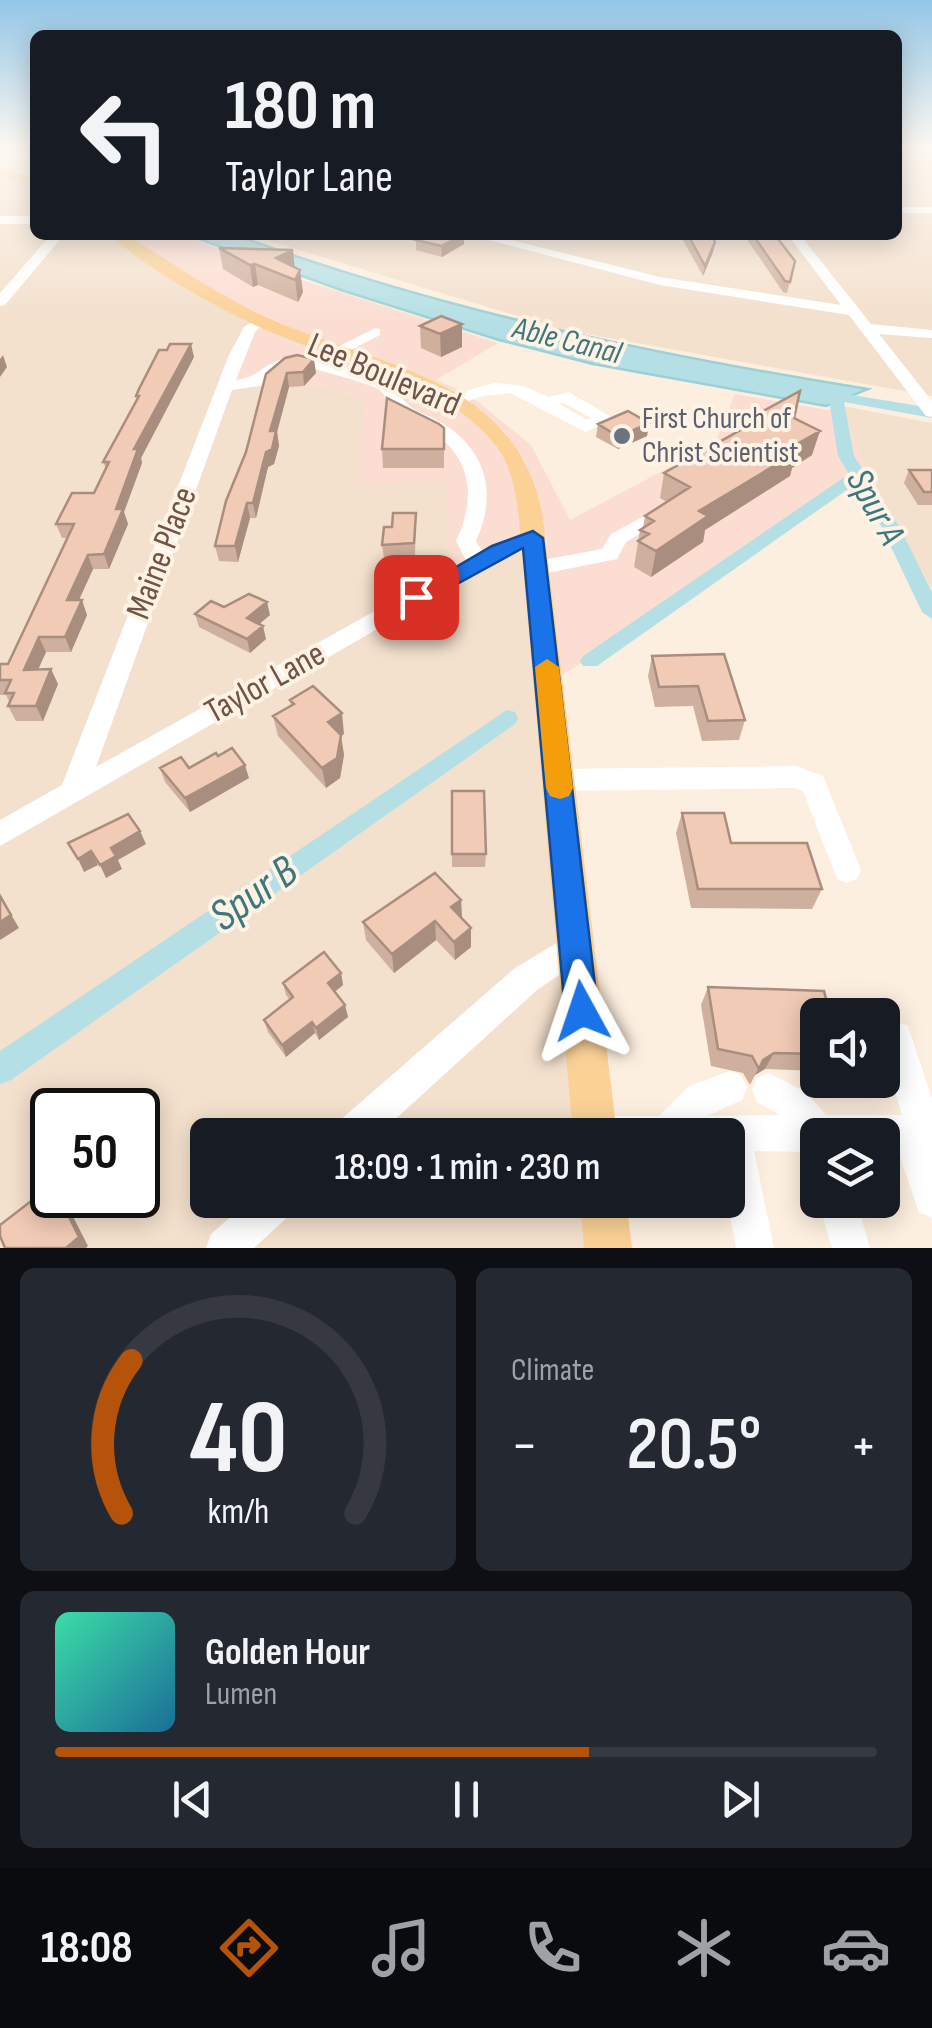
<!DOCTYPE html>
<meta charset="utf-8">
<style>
:root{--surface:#171b24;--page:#242831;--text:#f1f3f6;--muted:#9ea1a6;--line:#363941;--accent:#b45309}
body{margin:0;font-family:"Sofia Sans Condensed",sans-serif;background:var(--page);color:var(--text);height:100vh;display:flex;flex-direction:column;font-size:38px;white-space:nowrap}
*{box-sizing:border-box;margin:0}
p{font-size:32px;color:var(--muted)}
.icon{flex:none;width:55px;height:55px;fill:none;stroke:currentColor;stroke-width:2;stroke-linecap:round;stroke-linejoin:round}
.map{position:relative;height:1248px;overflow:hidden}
.details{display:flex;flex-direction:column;gap:20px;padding:20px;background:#0d0f14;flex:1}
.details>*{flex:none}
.top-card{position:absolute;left:30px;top:30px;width:872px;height:210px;border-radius:15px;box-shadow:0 5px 25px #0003;background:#171b24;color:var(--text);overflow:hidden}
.fabs{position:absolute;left:800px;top:998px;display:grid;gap:20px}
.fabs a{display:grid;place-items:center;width:100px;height:100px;border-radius:15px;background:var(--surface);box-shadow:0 5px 25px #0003;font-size:50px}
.speed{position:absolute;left:30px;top:1088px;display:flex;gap:20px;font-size:50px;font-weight:700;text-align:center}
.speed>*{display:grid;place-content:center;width:130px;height:130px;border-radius:50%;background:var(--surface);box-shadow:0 5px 25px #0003;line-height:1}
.speed .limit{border:5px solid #111;border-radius:15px;background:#fff;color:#111}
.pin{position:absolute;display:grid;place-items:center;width:85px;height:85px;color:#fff;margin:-42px;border-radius:20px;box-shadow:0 5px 15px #0006}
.me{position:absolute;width:110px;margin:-55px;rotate:355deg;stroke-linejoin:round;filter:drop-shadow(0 0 8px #0008)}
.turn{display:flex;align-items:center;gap:35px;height:210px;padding:0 30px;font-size:45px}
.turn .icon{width:130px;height:130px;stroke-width:2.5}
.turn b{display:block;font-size:70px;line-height:85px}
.big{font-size:75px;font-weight:600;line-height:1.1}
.details .widget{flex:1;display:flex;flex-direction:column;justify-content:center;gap:15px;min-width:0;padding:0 35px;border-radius:15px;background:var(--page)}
.details .dial{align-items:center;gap:0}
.dial svg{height:260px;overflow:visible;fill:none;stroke:var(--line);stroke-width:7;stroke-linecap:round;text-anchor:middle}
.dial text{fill:var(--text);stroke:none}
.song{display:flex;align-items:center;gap:30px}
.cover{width:120px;height:120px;border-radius:15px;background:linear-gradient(135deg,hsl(160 70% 55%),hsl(200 70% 35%))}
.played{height:10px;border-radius:5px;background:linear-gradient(90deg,var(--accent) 65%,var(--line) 65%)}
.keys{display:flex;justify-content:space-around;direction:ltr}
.heat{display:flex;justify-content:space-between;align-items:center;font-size:55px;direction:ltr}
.details .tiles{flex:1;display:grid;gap:20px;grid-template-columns:1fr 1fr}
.widget:last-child{grid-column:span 2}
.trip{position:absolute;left:190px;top:1118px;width:555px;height:100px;border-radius:15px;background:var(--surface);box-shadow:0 5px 25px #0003;font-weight:600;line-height:100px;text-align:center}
.tabs{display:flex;height:160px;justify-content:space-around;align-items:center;background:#090b0e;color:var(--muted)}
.tabs .icon{width:70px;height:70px}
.tabs .on{color:var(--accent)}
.tabs b{font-size:45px;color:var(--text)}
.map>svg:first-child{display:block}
.residential{fill:#f3e0cd;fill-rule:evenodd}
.commercial{fill:#fcddd2}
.water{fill:#b4e0e5;stroke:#9ad0d6;stroke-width:2.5}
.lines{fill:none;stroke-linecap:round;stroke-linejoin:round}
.canal{fill:#b4e0e5;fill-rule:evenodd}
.minor{fill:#fff;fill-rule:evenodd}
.major{fill:#fbd196;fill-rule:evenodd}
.wall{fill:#cfaf9d}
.shaded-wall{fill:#a98e7f}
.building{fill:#f1cbb6;stroke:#a98e7f;stroke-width:2.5}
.route{fill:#1a73e8;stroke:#114b97;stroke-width:2.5}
.slow{fill:#f59e0b}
.worship-dot{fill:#6b7280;stroke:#fff3e5;stroke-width:4}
.labels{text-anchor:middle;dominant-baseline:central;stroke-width:8;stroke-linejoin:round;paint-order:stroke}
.far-worship-label{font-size:30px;fill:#5b616d;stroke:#fff3e5;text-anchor:start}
.far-water-label{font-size:32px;font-style:italic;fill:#3f777f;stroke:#fff3e5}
.street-label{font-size:35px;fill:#725447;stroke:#fff3e5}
.water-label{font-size:38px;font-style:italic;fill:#3f777f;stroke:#fff3e5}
.near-water-label{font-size:45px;font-style:italic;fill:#3f777f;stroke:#fff3e5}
</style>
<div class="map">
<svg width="932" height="1248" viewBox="0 0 932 1248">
<rect width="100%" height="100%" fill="#fcefdf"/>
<!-- residential -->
<path class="residential" d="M898 149H932V396L564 330 249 235H898Z
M0 174 35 188V235H111L253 323 236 384 331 387 365 402 446 482 524 544 578 1135H208V1200H585L590 1248H0ZM52 1110H138V1195H52Z
M842 406 932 423V589L868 476Z"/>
<!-- commercial -->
<path class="commercial" d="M126 235H181L275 271 498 343 436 380 467 393 531 445 570 520 715 443 735 394 828 410 842 406 868 476 776 539 559 677 546 535H542L527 465 504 431 481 411 231 301Z
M253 323 430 394 468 416 490 436 511 467 524 544 449 579 446 482 356 483 365 402 331 387 235 384Z"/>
<!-- water -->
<path class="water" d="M188 235H236C439 310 655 355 868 389L826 406 593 364 499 340 341 290Z"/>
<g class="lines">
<!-- canal -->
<path class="canal" d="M821 390 932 408V418L844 402 854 456 899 526 932 592V619L922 612 881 526 855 484 597 666H583L580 661 583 656 849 474 838 456 829 400 814 394Z
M507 710 515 712 518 718 515 724 11 1080 0 1084V1051Z"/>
<!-- minor -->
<path class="minor" d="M17 154 35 159V165L13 159Z
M898 207H932V213H898Z
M0 216H35V224H0Z
M51 235H64L5 305 0 306V293Z
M470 235H491L660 277 841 305 788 235H800L871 324 932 330V338L879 334 932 401V417L926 416 849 315 660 285Z
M260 317 267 321 255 332 236 380C258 377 259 368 277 361 310 348 352 371 384 381L391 373H403L405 376 395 387C410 414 421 410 444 424 488 453 497 495 476 541L482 551 533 532 543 538 506 555 0 846V820L62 785 229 355 244 327ZM300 365C314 369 374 384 381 391 389 399 389 409 399 416 408 421 418 424 427 429 472 454 477 498 456 541L466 560 96 767 232 390 266 385 285 368Z
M375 328 380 329V335L339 356 326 353Z
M495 383 524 386 548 397 569 392 613 418 586 432 510 393 482 396 455 406 447 401 471 389ZM562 402 591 418 587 420 559 404Z
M657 509 664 511 667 515 664 519 626 542 617 559 537 575 526 568 537 561 602 549 611 534Z
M796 766 823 776 861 870 857 879 847 883 837 879 803 791 795 788 559 791 550 788 546 780 550 772 559 769Z
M575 932 586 937 590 947 586 957 537 990 378 1135H333L338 1122 515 968Z
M896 1021 908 1026 932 1099V1218L919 1212 898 1151H882V1135H818V1152L754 1151 774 1248H736L727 1200 728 1135 577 1134 582 1121 595 1116H659L689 1086 730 1071 742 1076 747 1088 742 1100 707 1116 780 1115 757 1102 752 1090 757 1078 769 1073 806 1092 826 1115H902L882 1049 884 1026Z
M250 1200H298L292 1213 254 1248H206L211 1234Z
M818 1200H856L870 1248H832Z"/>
<!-- major -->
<path class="major" d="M0 167 35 179V188L0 175Z
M110 235H128C175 265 222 298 273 320 383 368 520 378 543 519L617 1135H573L519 519C516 495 512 467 497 447 450 385 357 366 288 339 240 321 147 271 110 235Z
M580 1200H626L632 1248H584Z"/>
</g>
<!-- wall -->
<path class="wall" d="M464 235V244L442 257 416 250V240Z
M680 235H711L713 252 703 276Z
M744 235H775L795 261 787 293 783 292Z
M219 248 295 268 303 292 298 302 258 285 253 287 223 269Z
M462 324V347L441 357 421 348 420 326Z
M194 357 141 458 142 463 124 512 128 524 109 569H93L79 600 87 615 71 652H46L38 670 58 684 43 721H16L8 706 10 703 6 695H0V664H8L67 538H62L56 524 94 493 106 468 103 462 137 400 136 396Z
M285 358 316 373 304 386 289 387 277 432 279 446 274 464 268 467 256 518H250L238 562 219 561 215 546 246 452Z
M754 416 794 418 812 455 792 468 790 476 705 530 703 542 651 577 634 567 640 530 643 528 645 516 667 502 660 498 664 473 752 424Z
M649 423 647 436 618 449 596 437 598 424Z
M444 428V468H383L382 449Z
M909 470H932V505H918L904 483Z
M416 513 415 556 384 558 382 545 392 527Z
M224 607 270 615 259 624 266 639 250 653 199 627 195 614Z
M724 654 745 720 739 740 702 741 693 706 655 707 648 676 652 656Z
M290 700 344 734 341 736 344 755 340 778 326 788 278 736 273 716 291 706Z
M218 756 249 778 190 812 165 782 160 768H189Z
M452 791 486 854 485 867H452Z
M682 813 731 843 822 889 812 909 691 908 676 833Z
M461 900 462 918 471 947 455 960 436 940 394 973 366 940 363 922Z
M341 973 343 985 335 992 345 1005 348 1017 319 1040 315 1033 286 1057 268 1032 264 1020 290 1000 286 995 283 983Z
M708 987 818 1015V1071L765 1069 755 1075 750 1085 743 1073 711 1066 701 1005Z"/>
<!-- shaded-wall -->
<path class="shaded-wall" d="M463 235H464V244L442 257 441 246Z
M715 242 713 252 703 276 705 266Z
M293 250 295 270 276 258Z
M255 264 258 285 253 287 250 265Z
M300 270 303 292 298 302 295 280Z
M462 324V347L441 357 440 334Z
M191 344 194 357 141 458 142 463 124 512 128 524 109 569 104 554 134 449Z
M3 355 7 367 0 377V359Z
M314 359 316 373 304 386 303 372Z
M287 373 289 387 277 432 279 446 274 464 268 467 256 518 253 503 270 431Z
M649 423 647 436 618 449 619 437Z
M820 431 812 455 792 468 790 476 705 530 703 542 651 577 656 551 699 511 790 448Z
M247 503 250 518 238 562 235 546Z
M88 555 93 569 72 615 67 600Z
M82 600 87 615 71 652 65 637Z
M267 602 270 615 250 632 247 618Z
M263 626 266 639 250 653 247 639Z
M39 637 46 652 31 685 24 670Z
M51 669 58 684 43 721 36 706Z
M342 713 344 734 341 736 344 755 340 778 326 788 322 768 328 722Z
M245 765 249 778 190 812 185 798Z
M140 831 146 844 118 860 122 869 106 878 100 865 111 848Z
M91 851 98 865 84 872 78 859Z
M0 896 19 928 0 940Z
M461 900 462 919 451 907Z
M435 921 436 940 394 973 392 954Z
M471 928V947L455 960 454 942Z
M341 973 343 985 330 995 328 983Z
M345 1005 348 1017 319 1040 316 1028Z
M312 1022 315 1033 286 1057 282 1045Z
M774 1053 765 1069 755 1075 763 1060Z
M58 1195H62L88 1246 86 1248H66Z"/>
<!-- building -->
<path class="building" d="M425 235H463L441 246 416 240Z
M688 235H711L715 242 705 266Z
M753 235H775L795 261 790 282 785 281Z
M219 248 293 250 276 258 300 270 295 280 255 264 250 265Z
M441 316 462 324 440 334 420 326Z
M170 344H191L134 449H138L116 509H123L104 554 88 555 67 600H82L65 637H39L24 670 51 669 36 706H8L14 693H5L11 680H0V664H8L74 524H56L72 493H94L109 462H103L139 396H136L139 389 159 350H167Z
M297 355 314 359 303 372 287 373 270 431H276L272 449 266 452 253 503H247L235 546H215L226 501 246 452 266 374 285 358Z
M800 391 794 418 820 431 790 448 797 452 699 511 708 516 656 551 638 541 649 534 640 530 654 521 645 516 690 487 664 473 760 419 754 416Z
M387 398 439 424 444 428V449H382Z
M628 411 649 423 619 437 598 424Z
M909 470H932V492H924Z
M393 513H416L414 543 382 545 384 527H392Z
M249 594 267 602 247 618 263 626 247 639 195 614 211 601 224 607Z
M724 654 745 720 708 721 698 686 659 687 652 656Z
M313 686 342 713 328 722 341 735 337 758 322 768 273 716 294 704 290 700Z
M232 748 245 765 185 798 160 768 181 757 189 768 216 753 218 756Z
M452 791H484L486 854H452Z
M682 813H724L731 843H807L822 889H698Z
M128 814 140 831 111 848 116 856 100 865 91 851 78 859 68 843Z
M435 873 461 900 451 907 471 928 454 942 435 921 392 954 363 922Z
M0 896 11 915 0 922Z
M324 952 341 973 328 983 345 1005 316 1028 312 1022 282 1045 264 1020 293 997 283 983Z
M708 987 824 991 830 1015H818V1054L774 1053 763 1060 759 1069 752 1056 718 1049Z
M52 1185V1195H58L79 1237 66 1248H5L0 1236V1225Z"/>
<!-- sky -->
<linearGradient id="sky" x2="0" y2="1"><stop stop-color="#93c6e7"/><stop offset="0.46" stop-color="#fef8f1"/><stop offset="1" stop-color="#fef8f1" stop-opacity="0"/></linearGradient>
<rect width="932" height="323" fill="url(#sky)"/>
<!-- route -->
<path class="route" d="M533 531 543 538 598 1011 593 1023 582 1028 570 1023 565 1011 523 548 424 602H408L405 597 492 546Z"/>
<!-- slow -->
<path class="slow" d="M547 659 559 667 573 788 569 796 560 799 550 796 546 788 535 667Z"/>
<!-- markers -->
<circle class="worship-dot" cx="622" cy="436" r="10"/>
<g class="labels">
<!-- far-worship labels -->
<g class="far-worship-label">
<text x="642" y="419">First Church of<tspan x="642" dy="34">Christ Scientist</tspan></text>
</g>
<!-- far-water labels -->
<g class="far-water-label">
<text transform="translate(567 341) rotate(14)">Able Canal</text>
</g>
<!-- street labels -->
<g class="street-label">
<text transform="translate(384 375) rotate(23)">Lee Boulevard</text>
<text transform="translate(162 553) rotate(-69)">Maine Place</text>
<text transform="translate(265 683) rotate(-29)">Taylor Lane</text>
</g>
<!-- water labels -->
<g class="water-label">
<text transform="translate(875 507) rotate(61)">Spur A</text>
</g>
<!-- near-water labels -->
<g class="near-water-label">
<text transform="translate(254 894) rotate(-35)">Spur B</text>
</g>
</g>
</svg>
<div class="fabs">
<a><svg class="icon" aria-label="sound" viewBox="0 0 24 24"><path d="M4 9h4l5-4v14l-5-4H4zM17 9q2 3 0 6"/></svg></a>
<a><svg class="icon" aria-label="layers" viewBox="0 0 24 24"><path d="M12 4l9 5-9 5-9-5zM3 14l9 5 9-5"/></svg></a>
</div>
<div class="speed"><div class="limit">50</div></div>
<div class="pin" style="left:416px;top:597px;background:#d93025"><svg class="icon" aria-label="arrive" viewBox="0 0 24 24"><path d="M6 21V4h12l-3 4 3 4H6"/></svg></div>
<svg class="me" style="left:582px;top:1011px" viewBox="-20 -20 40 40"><path d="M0-17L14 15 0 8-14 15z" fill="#1a73e8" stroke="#fff" stroke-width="4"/></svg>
<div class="trip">18:09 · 1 min · 230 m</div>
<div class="top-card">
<div class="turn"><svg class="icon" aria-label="left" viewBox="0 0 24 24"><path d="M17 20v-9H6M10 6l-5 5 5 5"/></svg><div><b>180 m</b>Taylor Lane</div></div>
</div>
</div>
<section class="details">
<div class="tiles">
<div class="widget dial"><svg viewBox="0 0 100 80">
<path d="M14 69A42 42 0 1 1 86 69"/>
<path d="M14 69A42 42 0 0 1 17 22" stroke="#b45309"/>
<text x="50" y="56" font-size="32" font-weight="700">40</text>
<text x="50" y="72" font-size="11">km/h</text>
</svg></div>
<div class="widget"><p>Climate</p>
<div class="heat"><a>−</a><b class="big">20.5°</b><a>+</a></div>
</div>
<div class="widget">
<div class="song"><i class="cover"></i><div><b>Golden Hour</b><p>Lumen</p></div></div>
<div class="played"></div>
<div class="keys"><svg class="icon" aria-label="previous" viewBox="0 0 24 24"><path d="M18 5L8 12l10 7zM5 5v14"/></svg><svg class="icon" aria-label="pause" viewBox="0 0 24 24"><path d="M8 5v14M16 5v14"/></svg><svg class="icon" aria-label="next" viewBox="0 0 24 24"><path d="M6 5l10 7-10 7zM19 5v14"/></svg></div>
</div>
</div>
</section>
<nav class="tabs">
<b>18:08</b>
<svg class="icon on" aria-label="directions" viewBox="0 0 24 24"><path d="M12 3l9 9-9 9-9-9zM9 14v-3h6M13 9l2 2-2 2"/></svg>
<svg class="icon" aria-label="music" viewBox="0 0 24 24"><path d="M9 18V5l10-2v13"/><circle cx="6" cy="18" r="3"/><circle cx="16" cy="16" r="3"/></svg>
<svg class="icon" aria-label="phone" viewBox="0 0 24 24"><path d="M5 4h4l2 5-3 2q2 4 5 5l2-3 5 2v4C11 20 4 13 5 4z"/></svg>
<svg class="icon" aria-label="climate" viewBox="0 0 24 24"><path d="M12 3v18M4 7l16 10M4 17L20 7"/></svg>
<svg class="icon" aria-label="car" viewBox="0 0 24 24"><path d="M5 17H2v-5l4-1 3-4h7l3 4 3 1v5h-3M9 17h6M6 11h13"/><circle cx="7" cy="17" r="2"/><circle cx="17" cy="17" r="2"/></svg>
</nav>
